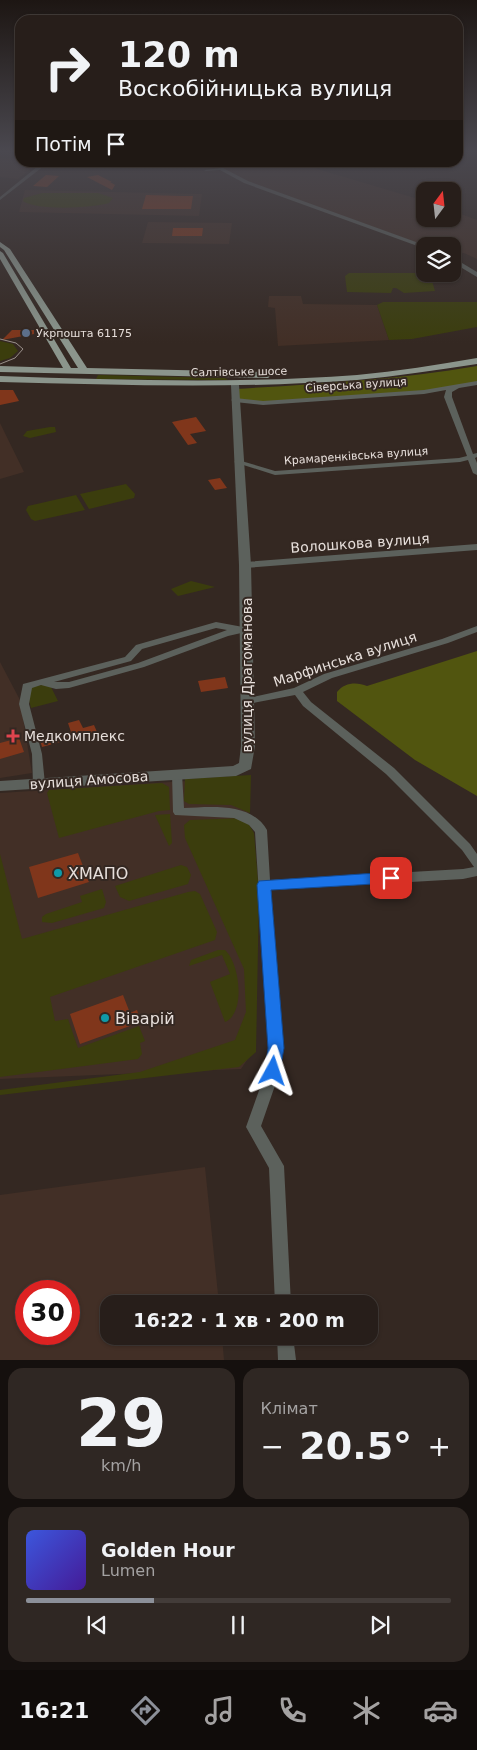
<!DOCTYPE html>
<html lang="uk">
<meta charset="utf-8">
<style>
:root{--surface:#271e1a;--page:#2f2723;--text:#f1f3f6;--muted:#a4a2a2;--line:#433c39;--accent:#8c9099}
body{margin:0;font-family:"DejaVu Sans",sans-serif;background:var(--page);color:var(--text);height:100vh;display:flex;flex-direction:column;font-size:19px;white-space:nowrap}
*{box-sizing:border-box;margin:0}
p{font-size:16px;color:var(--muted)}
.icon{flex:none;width:28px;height:28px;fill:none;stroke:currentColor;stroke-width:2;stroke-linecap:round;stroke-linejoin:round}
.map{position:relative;height:1360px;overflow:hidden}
.details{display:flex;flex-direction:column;gap:8px;padding:8px;background:#15100e;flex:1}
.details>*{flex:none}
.banner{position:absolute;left:15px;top:15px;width:448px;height:152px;border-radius:15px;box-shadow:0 1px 4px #0004,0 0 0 1px var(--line);background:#271e1a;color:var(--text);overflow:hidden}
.needle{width:32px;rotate:15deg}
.buttons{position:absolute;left:416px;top:182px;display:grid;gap:10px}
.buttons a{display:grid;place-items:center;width:45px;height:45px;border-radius:10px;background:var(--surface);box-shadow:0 1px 4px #0004,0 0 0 1px var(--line);font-size:25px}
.speed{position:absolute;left:15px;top:1280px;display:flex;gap:10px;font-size:25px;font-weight:700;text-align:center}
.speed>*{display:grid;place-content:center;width:65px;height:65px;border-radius:50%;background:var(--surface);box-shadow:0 1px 4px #0004,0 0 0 1px var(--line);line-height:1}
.speed .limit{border:8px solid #d22;background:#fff;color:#111}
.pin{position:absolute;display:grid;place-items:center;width:42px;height:42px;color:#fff;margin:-21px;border-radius:10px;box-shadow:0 2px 8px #0006}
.me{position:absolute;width:55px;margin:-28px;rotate:5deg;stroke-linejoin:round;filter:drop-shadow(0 0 4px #0008)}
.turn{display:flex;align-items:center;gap:18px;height:105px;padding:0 20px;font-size:22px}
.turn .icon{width:65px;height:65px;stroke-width:2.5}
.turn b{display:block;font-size:35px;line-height:42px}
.then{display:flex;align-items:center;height:48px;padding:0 20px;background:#0003;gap:10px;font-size:19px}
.big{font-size:38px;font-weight:700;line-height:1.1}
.details .widget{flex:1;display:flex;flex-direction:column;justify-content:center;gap:8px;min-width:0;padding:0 18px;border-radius:15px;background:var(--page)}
.details .dial{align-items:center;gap:0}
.dial b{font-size:65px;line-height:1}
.song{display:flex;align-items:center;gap:15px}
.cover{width:60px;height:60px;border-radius:8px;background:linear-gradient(135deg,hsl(230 70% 55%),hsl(260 70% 35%))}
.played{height:5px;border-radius:2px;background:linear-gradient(90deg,var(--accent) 30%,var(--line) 30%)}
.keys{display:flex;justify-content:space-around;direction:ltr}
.heat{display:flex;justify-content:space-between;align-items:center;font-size:28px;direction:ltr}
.details .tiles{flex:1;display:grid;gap:8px;grid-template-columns:1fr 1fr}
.widget:last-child{grid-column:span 2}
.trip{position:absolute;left:100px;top:1295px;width:278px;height:50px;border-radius:15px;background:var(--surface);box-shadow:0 1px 4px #0004,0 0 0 1px var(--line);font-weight:700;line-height:50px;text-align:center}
.dock{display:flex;height:80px;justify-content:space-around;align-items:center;background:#100c0a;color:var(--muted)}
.dock .icon{width:35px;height:35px}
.dock .on{color:var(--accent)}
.dock b{font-size:22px;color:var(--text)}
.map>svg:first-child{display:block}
.built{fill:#422f26;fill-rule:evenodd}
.green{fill:#3b3d0d}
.forest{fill:#51550f}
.building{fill:#80361b}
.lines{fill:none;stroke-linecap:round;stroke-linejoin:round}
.minor{fill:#5c615c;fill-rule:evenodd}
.tertiary{fill:#5c615c;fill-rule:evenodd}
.primary{fill:#8b958c;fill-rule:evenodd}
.tram{stroke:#998f8a;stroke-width:1}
.route{fill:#1a73e8;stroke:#114b97}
.service-dot{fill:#5c6f8a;stroke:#342822;stroke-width:2}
.health-dot{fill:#e0444e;stroke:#342822;stroke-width:2}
.culture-dot{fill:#0f9aa8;stroke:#342822;stroke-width:2}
.labels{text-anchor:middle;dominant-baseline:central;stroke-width:4;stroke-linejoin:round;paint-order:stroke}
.far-poi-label{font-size:11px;fill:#e7dfdb;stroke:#342822;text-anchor:start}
.far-street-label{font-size:11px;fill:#e7dfdb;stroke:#342822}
.street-label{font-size:14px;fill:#e7dfdb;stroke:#342822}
.poi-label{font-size:14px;fill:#e7dfdb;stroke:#342822;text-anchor:start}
.near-poi-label{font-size:16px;fill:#e7dfdb;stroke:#342822;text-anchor:start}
</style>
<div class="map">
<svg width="477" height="1360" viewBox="0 0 477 1360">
<rect width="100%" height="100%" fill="#342822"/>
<!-- built -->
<path class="built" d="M0 158 20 159V162L38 163 18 179 0 177Z
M213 163H297L425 201V219H452L453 211 477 220V259L464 253 453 255 452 246H426L249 182Z
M25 190 202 194 199 216 19 212Z
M148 222 232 223 229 244 142 243Z
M269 296H301L303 304 377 305 389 340 278 346 275 308 268 307Z
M0 423 24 472 0 479Z
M0 662 20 700 32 773 0 778Z
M248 777 253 1051 241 1069 0 1079V793Z
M205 1167 219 1304H109V1336H222L224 1360H0V1195ZM26 1291H69V1334H26Z"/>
<!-- green -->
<path class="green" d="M42 193H98L113 198 109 203C93 208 37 211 23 201L24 198Z
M349 273H425L430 274 435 291 404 293 396 288H393L391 293 347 292 345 276Z
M383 302H477V327L412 339 389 340 377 305Z
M0 341 13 344 18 351 10 358 0 361Z
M98 375 225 378 228 380 96 379Z
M50 427H55L56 432 30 438 23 436 27 431Z
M126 484 135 494 134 498 89 509 80 494Z
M76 495 85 510 35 521 31 519 26 510 28 506Z
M191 581 215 587 178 596 171 589Z
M43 685 51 687 58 701 31 708 27 692 33 686Z
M251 775 250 813 231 805 189 804 184 801 185 779Z
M162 783 169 787 170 810 159 811 59 838 47 793 49 790Z
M170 814 172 843 169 846 155 815Z
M245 818 254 833 259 893 256 1052 239 1067 0 1095V1090L140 1072 235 1040 246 1012 244 969 185 838 184 825 190 820Z
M0 854 22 939 188 892 195 891 200 894 217 932 215 940 50 997 55 1021 68 1019 78 1048 139 1026 145 1041 140 1043 142 1054 138 1059 0 1077Z
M181 865 187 867 191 875 188 884 129 901 120 897 115 886Z
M102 889 106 902 104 908 52 923 42 922V917L46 914 82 902 80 896Z
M218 950H225C240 963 246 1014 225 1022L210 982 230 974 222 955 189 966 191 960Z"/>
<!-- forest -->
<path class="forest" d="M477 366V383L443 390 263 403 235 400V389C316 384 396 380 477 366Z
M477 651V796L415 760 337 701V692C345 682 357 682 367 686Z"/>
<!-- building -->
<path class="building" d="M46 175 59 176 47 187 33 186Z
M98 175 112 182H110L115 185 112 190 87 177Z
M146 195 182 196H193L191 209H142Z
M173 228H203L202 236H172Z
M12 330H34V334L2 340Z
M0 390H13L19 401 0 405Z
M196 417 206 431 190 434 197 443 188 445 172 422Z
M220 478 227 488 215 490 208 480Z
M225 677 228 688 201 692 198 681Z
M79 720 83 728 94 725 97 732 42 747 40 740 71 732 68 723Z
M19 738 24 752 0 759V743Z
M78 853 89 882 38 898 29 867Z
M123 995 130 1013 137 1010 141 1022 80 1044 70 1014Z"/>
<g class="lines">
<!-- minor -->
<path class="minor" d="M43 162H49L0 200V197Z
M223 168 248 181 427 246 423 248 244 183 220 170 206 171 204 170Z
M452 257 477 272V277L452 262Z
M477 381V385L459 388 452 392V397L473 454 477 453V457L475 458 477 463V475L473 473 468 460 460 462 275 475 234 462 238 460 275 471 459 458 467 456 444 397 446 390 424 394 263 405 235 402 231 400 235 398 263 401 424 390Z
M477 544V550L245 568 241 565 245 562Z
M216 622 243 627 247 626 252 629 250 631 228 636 144 667 69 688 56 689 41 685 32 688 29 704 42 754 45 784 43 787H35L33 784 32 754 19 704 23 684 125 657 136 645ZM216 628 227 630 138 663 69 682H54L131 661 142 649Z
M477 626V632L448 643 332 678 303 692 311 702 394 768 470 844 477 854V876L463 879 271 890 283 1048 280 1071 261 1126 284 1166 291 1304H275L269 1168 246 1127 266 1071 269 1048 255 832 249 825 234 818 175 815 173 812 172 774 173 771H181L182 774 184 808C211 807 251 802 267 830L270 880 463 869 474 867 462 850 386 774 303 706 295 695 248 704 243 701 248 698 294 688 324 674 442 639Z
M277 1336H293L296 1360H278Z"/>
<!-- tertiary -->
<path class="tertiary" d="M235 382 239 385 251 565 255 746 251 769 236 776 0 791V781L233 766 239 763 241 746 239 565 231 385Z"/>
<!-- primary -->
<path class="primary" d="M0 242 10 249 87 368 268 372 272 375 268 378 0 372V366L63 368 0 259V251L3 253 71 368H78L4 250 0 247Z
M477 358V364C437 370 397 376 357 380 238 389 119 385 0 382V376C119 380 238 384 357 375 397 371 437 365 477 358Z"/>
<!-- tram -->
<path class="tram" d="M0 339 16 343 23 349 15 358 0 364"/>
</g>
<!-- sky -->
<linearGradient id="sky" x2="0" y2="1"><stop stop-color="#1d1613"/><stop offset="0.44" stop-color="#4a484f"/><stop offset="1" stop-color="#4a484f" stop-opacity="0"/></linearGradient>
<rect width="477" height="343" fill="url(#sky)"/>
<!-- route -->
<path class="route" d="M391 872 396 874 398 878 396 882 391 883 271 890 284 1048 279 1076 273 1078 267 1076 265 1071 268 1048 257 885 259 881Z"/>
<!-- markers -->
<circle class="service-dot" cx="26" cy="333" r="5"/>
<path class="health-dot" d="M10.5 728.5h5v5h5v5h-5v5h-5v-5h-5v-5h5z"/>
<g class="culture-dot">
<circle cx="58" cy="873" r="5"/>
<circle cx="105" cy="1018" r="5"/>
</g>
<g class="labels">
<!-- far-poi labels -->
<g class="far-poi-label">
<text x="36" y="333">Укрпошта 61175</text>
</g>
<!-- far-street labels -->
<g class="far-street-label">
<text transform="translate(239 372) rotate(-1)">Салтівське шосе</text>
<text transform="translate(356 385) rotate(-4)">Сіверська вулиця</text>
<text transform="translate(356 456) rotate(-4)">Крамаренківська вулиця</text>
</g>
<!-- street labels -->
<g class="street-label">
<text transform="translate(360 543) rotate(-4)">Волошкова вулиця</text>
<text transform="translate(345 659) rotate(-18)">Марфинська вулиця</text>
<text transform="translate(247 675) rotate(-90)">вулиця Драгоманова</text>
<text transform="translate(89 780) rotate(-4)">вулиця Амосова</text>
</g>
<!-- poi labels -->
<g class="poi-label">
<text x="24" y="736">Медкомплекс</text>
</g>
<!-- near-poi labels -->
<g class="near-poi-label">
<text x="68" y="873">ХМАПО</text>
<text x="115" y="1018">Віварій</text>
</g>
</g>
</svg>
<div class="buttons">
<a><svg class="needle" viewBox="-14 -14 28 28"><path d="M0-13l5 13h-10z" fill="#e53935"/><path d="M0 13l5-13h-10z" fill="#a4a2a2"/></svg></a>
<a><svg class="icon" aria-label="layers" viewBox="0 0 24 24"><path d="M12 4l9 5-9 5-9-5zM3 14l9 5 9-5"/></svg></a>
</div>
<div class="speed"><div class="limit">30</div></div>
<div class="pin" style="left:391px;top:878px;background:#d93025"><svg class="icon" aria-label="arrive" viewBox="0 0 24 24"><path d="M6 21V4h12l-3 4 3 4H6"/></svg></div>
<svg class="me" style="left:273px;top:1071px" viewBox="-20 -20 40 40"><path d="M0-17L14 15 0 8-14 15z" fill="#1a73e8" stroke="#fff" stroke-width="4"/></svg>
<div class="trip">16:22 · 1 хв · 200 m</div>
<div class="banner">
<div class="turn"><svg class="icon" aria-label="right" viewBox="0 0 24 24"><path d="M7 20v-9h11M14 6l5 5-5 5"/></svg><div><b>120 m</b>Воскобійницька вулиця</div></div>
<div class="then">Потім<svg class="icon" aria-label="arrive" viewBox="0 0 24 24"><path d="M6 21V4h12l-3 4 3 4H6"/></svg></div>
</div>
</div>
<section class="details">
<div class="tiles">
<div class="widget dial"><b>29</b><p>km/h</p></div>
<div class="widget"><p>Клімат</p>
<div class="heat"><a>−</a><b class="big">20.5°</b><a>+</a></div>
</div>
<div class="widget">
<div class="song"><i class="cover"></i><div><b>Golden Hour</b><p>Lumen</p></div></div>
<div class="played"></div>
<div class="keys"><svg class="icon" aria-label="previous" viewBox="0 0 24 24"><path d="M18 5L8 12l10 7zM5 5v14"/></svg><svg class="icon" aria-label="pause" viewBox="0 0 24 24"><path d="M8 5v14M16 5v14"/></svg><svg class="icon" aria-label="next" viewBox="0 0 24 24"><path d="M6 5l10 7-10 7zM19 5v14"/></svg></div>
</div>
</div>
</section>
<nav class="dock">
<b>16:21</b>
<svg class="icon on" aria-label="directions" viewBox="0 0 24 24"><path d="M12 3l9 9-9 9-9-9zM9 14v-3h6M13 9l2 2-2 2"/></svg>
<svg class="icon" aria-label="music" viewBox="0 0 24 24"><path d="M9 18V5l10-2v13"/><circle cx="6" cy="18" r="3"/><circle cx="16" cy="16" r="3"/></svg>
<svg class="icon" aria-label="phone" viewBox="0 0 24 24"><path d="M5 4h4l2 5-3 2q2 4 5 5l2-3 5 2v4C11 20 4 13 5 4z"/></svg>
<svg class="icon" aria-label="climate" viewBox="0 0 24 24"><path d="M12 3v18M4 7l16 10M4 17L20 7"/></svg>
<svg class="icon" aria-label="car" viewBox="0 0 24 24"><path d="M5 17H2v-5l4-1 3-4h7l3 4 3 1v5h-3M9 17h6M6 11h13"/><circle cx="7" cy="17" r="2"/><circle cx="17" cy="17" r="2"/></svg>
</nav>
